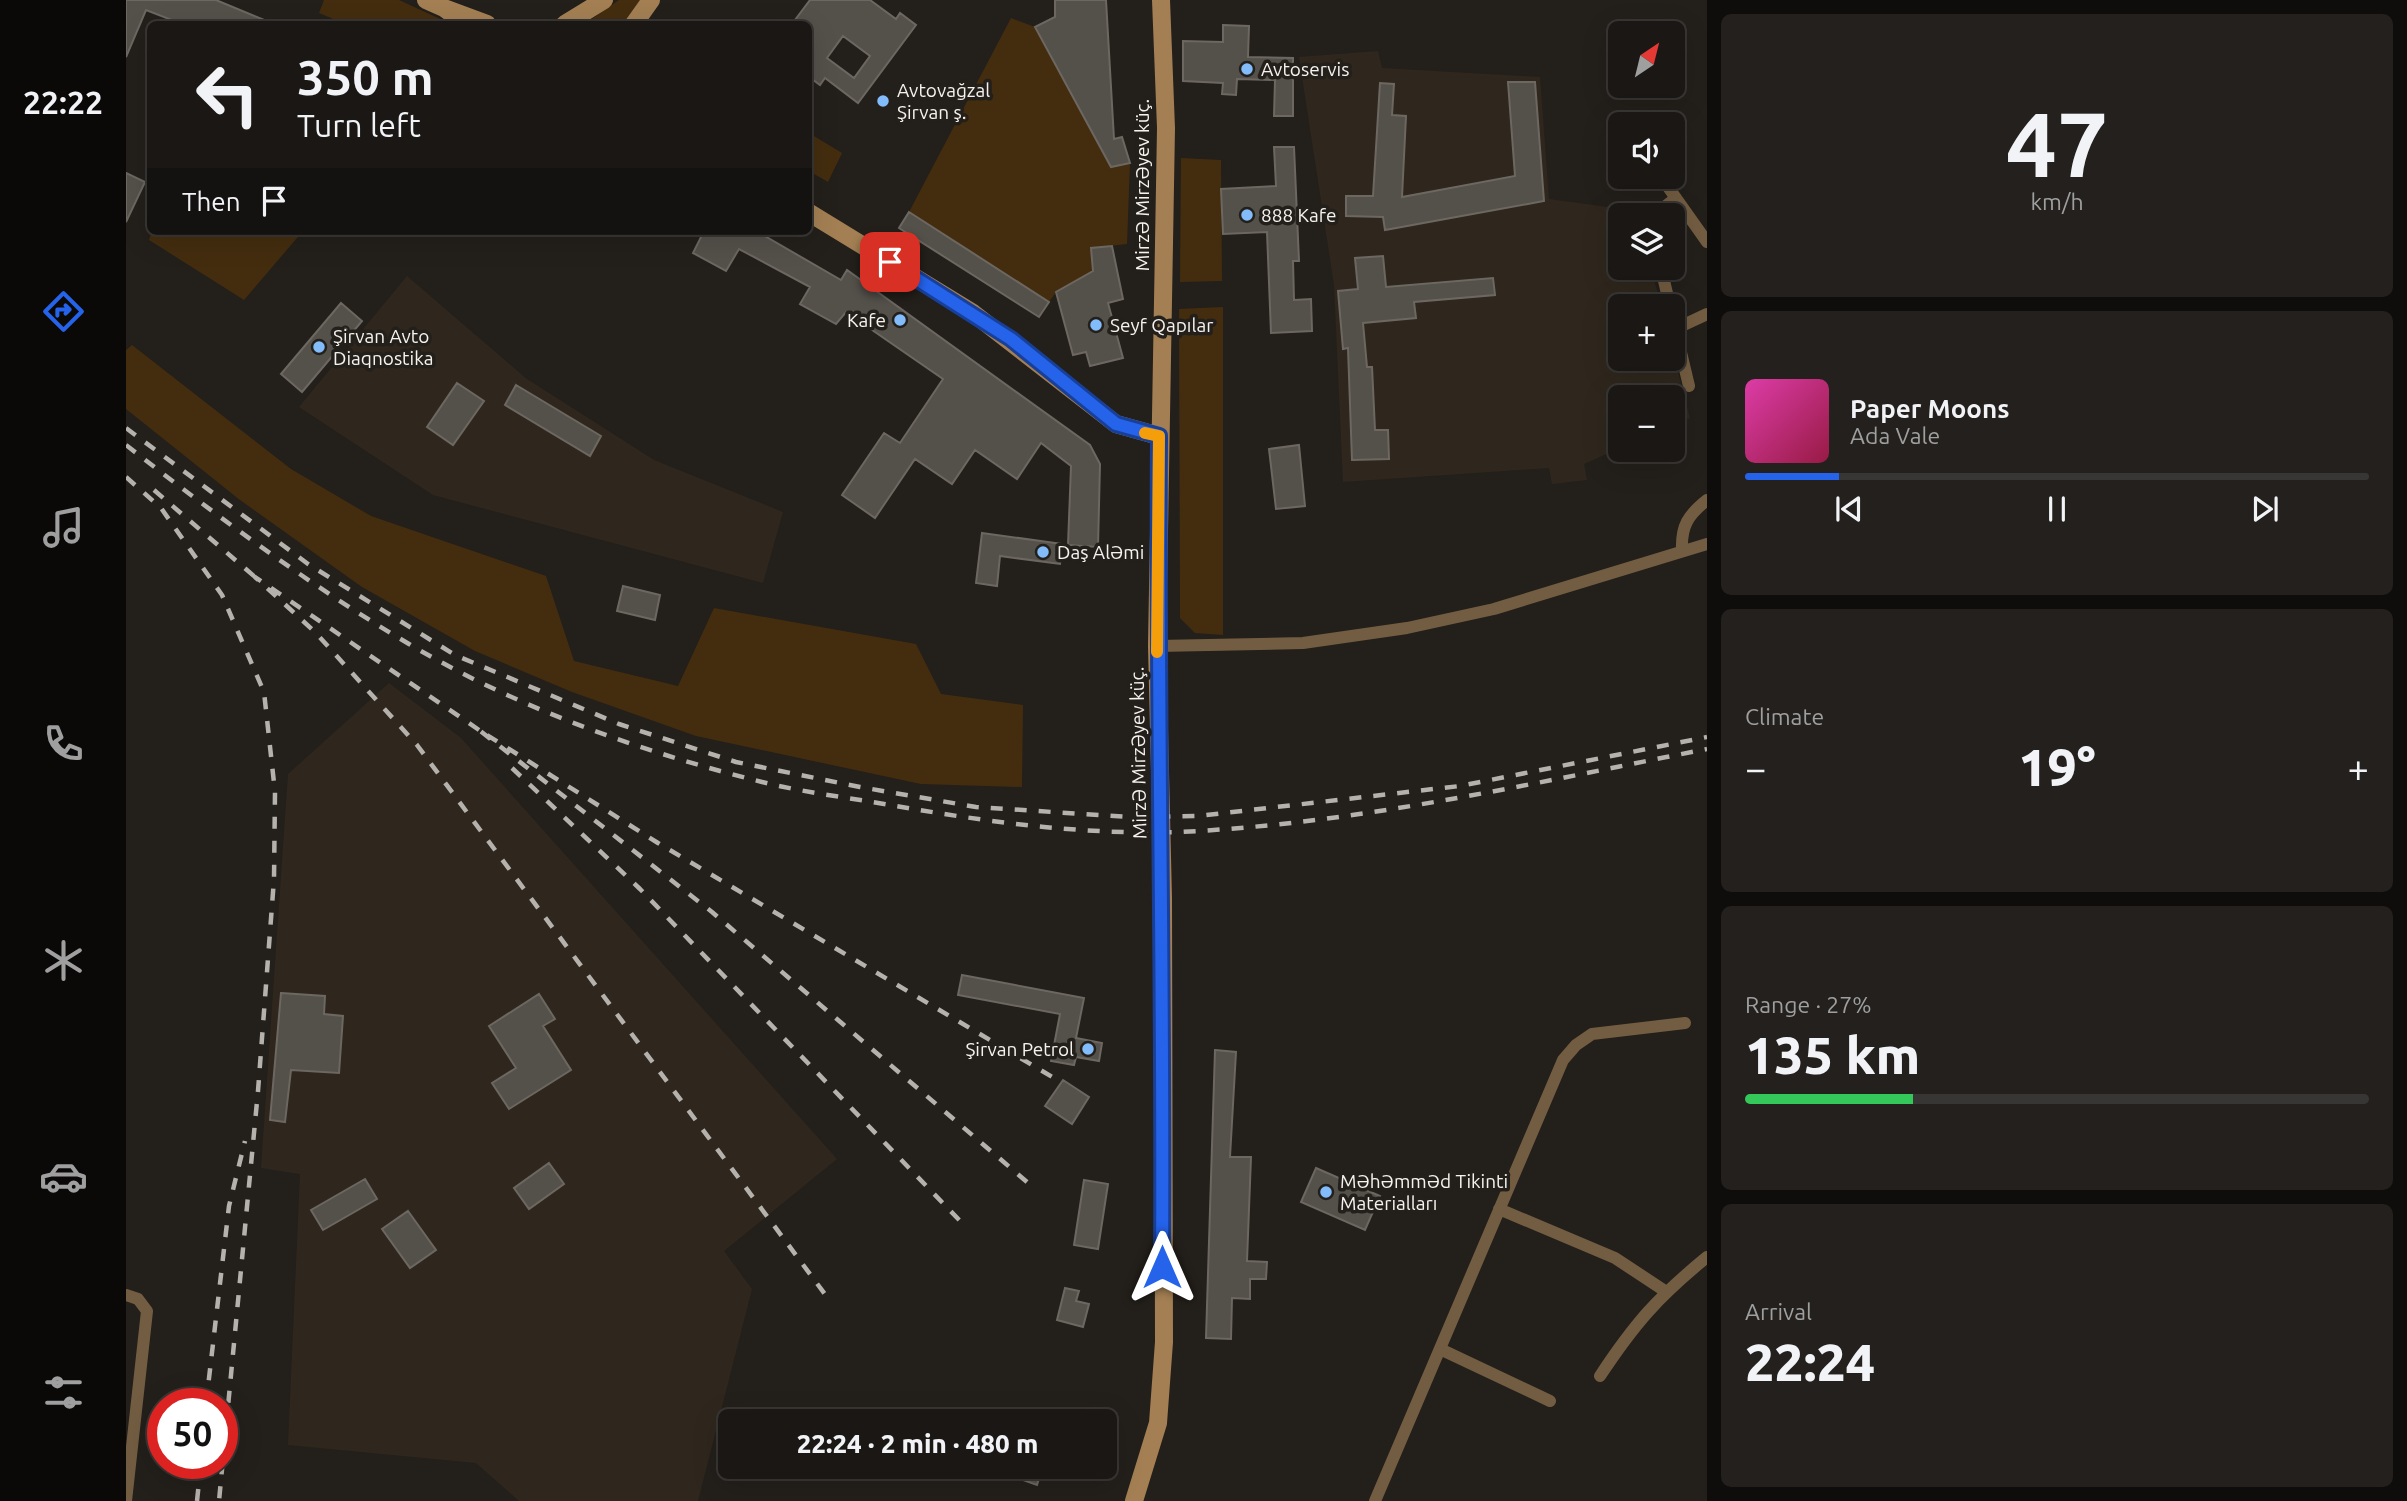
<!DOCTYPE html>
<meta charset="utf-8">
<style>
:root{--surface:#1a1714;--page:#23201d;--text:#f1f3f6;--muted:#9f9fa0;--line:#383634;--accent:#2563eb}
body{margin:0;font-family:Ubuntu,sans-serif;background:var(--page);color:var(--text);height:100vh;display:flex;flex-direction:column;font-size:26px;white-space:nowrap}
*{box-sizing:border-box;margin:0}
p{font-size:23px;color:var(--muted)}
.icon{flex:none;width:38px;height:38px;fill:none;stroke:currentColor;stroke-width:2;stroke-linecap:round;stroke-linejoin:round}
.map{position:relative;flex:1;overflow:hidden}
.side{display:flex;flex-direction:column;gap:14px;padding:14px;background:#0e0d0b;width:700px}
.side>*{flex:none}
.guide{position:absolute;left:21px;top:21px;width:665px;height:214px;border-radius:10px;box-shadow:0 7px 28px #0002,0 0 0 2px var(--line);background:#1a1714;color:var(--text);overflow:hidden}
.needle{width:46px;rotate:35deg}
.controls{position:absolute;left:1482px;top:21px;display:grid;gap:14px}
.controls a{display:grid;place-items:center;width:77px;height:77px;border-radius:10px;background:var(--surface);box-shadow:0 7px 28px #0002,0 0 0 2px var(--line);font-size:35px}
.speed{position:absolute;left:21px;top:1388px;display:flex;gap:14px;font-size:35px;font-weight:700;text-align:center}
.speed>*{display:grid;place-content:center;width:91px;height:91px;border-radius:50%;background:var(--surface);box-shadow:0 7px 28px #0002,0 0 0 2px var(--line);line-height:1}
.speed .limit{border:10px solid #d22;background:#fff;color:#111}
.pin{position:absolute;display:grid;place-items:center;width:60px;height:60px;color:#fff;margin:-30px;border-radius:14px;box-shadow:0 4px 10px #0006}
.me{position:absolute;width:77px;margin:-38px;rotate:0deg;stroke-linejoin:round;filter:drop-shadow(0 0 5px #0008)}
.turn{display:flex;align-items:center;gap:24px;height:147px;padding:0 35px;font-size:32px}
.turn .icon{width:91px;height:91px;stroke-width:2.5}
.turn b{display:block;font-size:49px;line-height:60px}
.then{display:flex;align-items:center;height:66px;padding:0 35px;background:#0003;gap:14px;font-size:26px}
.big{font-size:52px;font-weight:800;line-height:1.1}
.side .card{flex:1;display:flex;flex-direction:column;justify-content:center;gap:10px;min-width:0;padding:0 24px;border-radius:10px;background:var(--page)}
.side .dial{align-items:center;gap:0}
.dial b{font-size:91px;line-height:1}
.song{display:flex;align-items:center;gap:21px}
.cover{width:84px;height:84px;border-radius:10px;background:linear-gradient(135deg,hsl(320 70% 55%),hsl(340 70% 35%))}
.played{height:7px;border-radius:4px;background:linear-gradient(90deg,var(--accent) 15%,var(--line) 15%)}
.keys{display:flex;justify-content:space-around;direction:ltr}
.heat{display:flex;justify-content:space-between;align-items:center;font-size:38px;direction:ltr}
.charge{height:10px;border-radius:5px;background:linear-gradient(90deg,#34c759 27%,var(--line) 0)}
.trip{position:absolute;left:592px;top:1409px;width:399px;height:70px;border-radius:10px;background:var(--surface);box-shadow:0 7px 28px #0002,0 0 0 2px var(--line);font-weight:800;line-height:70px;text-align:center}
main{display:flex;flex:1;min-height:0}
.dock{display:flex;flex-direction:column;width:126px;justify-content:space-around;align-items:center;background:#0a0908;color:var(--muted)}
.dock .icon{width:49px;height:49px}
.dock .on{color:var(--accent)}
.dock b{font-size:32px;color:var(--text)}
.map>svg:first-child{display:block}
.built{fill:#2f271d}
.green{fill:#442d0f}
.building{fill:#54504a;stroke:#6c6761;stroke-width:2;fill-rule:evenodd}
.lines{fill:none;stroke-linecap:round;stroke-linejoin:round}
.minor{stroke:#735d42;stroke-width:12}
.secondary{stroke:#a37f53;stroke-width:18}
.rail{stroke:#b5b2ae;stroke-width:4.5;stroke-dasharray:12 12;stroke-linecap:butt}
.route-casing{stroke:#184099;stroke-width:18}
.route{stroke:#2563eb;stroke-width:12}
.slow{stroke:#f59e0b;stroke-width:12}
.poi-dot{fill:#83bcfa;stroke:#231f1a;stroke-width:2.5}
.labels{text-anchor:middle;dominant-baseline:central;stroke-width:7;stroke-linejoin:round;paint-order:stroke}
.poi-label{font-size:19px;fill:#f5f2ef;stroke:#231f1a;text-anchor:start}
.street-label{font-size:19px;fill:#f5f2ef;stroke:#231f1a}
</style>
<main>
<nav class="dock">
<b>22:22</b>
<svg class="icon on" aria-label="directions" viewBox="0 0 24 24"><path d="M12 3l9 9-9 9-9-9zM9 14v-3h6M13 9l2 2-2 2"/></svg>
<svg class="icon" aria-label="music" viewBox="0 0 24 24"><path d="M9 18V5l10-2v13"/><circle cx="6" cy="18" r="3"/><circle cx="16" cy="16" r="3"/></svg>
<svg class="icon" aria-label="phone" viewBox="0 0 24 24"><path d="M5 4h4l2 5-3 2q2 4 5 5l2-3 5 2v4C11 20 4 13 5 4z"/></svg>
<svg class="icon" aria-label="climate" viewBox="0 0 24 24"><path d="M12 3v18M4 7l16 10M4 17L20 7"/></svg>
<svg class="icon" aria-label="car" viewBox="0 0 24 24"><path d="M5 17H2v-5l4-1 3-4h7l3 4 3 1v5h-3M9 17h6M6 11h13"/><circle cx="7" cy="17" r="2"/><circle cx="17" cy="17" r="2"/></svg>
<svg class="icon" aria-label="filters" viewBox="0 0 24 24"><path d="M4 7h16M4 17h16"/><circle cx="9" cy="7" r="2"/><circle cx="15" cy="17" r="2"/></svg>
</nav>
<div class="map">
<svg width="1581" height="1501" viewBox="0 0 1581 1501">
<rect width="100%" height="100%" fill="#231f1a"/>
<!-- built -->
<path class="built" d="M1252 51 1256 68 1414 77 1423 199 1511 211 1512 215H1494V268H1525L1535 306H1494V359H1547V353L1564 418 1547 426V397H1494V448L1458 464 1461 480 1426 484 1423 468 1217 482 1208 285 1173 57Z
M281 276 401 379 528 460 657 512 637 583 307 495 173 407Z
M263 683 335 738 711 1159 598 1251 626 1289 572 1501H393L350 1463 162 1445 174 1174 135 1168 162 774Z"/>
<!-- green -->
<path class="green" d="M198 0H273L325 24H219L193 13Z
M493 0H515L498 24H467L463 21Z
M885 18 909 27 985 167 1004 163 1001 244 965 248 967 271 930 292 923 302 783 212Z
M683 133 716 153 702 182 683 171Z
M1055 158 1095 160 1096 281 1054 282Z
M26 231H177L118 300 23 240Z
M1097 307V635L1069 633 1054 618 1053 309Z
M6 345 165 469 245 516 420 576 448 661 552 686 588 608 790 644 815 694 897 705 896 787 795 784 570 736 446 692 349 651 236 587 114 500 0 409V350Z"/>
<!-- building -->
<path class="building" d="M0 0H90L148 24H56L20 10 0 57Z
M684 0H744L770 19 774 13 790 25 732 103 699 78 694 85 682 76V24H666ZM717 36 744 56 728 78 701 58Z
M929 0H980L988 139 996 137 1004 163 985 167 909 27 929 17Z
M1097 25 1123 26 1122 57 1167 58V116H1148L1149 80 1111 79 1110 95 1096 94 1097 83 1057 81V41L1097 42Z
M1382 82H1409L1418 201 1259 230 1257 217 1220 216V196H1247L1254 83 1268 84 1266 115 1280 116 1276 197 1389 176Z
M1148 147H1168L1173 261H1167L1168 300 1185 299 1186 331 1145 333 1141 232 1097 234 1095 189 1150 186Z
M0 173 19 182 0 222Z
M783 212 923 302 913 317 773 228Z
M578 231H630L715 280 721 270 964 445 974 464 972 547 942 545 945 466 915 443 891 479 849 450 826 484 789 459 749 518 716 495 758 433 774 443 817 379 720 312 710 324 674 304 684 287 613 249 600 271 567 253Z
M986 246 997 299 982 303 997 358 964 366 960 352 947 355 930 292 967 271 965 248Z
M1257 256 1260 287 1367 278 1369 295 1288 302 1290 318 1237 323 1241 367H1246L1249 430H1262L1263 459 1226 460 1222 348 1217 349 1212 291 1232 289 1229 258Z
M215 303 236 321 176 392 155 374Z
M331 383 358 401 327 445 301 427Z
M390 385 475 436 464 456 379 405Z
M1173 445 1179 506 1150 509 1143 449Z
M856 533 937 544 934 564 874 556 871 586 850 583Z
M497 586 534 595 529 620 491 611Z
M836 975 958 998 950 1038 976 1043 973 1061 950 1057 948 1065 925 1061 934 1014 832 995Z
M155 993 199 996 198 1014 217 1016 213 1073 165 1070 159 1122 144 1120Z
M413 994 429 1019 417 1026 445 1070 383 1109 366 1083 390 1068 363 1026Z
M1089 1050 1110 1052 1104 1157H1125L1121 1261 1141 1262 1140 1279H1124V1299L1106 1298 1105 1339 1080 1338Z
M937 1080 963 1097 946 1124 919 1106Z
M423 1163 438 1184 403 1209 388 1188Z
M1190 1168 1254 1196 1239 1230 1175 1202Z
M239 1179 251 1199 197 1230 185 1210Z
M958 1180 982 1184 972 1249 948 1245Z
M282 1211 310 1250 284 1268 256 1229Z
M939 1288 953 1291 950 1301 963 1304 957 1327 931 1320Z
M898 1466H917L911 1485 894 1479Z"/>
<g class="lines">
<!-- minor -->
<path class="minor" d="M1535 177 1581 242
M1528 215 1550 198
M1535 268 1544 306
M1547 319 1563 386
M1549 329 1581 314
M1556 550C1555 526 1562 515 1581 500
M1031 646 1177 643 1281 628 1368 609 1581 544
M1373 1209 1489 1258 1539 1291
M0 1295 12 1299 21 1311 0 1501
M1314 1349 1424 1401
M1474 1376C1509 1323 1532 1297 1581 1257
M1249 1501 1437 1060 1450 1045 1466 1034 1559 1023"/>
<!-- secondary -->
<path class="secondary" d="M300 0 318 8
M340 24 318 8 361 24
M439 24 478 0
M508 24 525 0
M682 212 847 313 990 424 1033 436
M1008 1501 1032 1423 1038 1342 1037 898 1031 646 1040 128 1035 0"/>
<!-- rail -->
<path class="rail" d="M0 428 182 564 329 655 493 724 610 762 734 787 850 807 1003 817 1072 816 1334 786 1581 737
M0 445C91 516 183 585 283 644 391 708 516 752 636 782 680 793 726 798 770 806 868 823 972 837 1072 831 1244 821 1412 782 1581 749
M0 477 35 508 96 595 138 692 149 792 148 879 132 1091 93 1501
M28 490 129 577
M353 730 129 577 189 632 291 745 704 1301
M386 768 514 889 838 1225
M901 1182 586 912 353 730 532 843 928 1078
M80 1404 103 1206 119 1141
M71 1501 75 1463"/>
</g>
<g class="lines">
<defs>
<path id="route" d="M764 262 885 339 990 424 1033 436C1031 713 1038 990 1036 1267"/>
</defs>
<!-- route casing -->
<use href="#route" class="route-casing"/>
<!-- route -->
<use href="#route" class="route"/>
<!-- slow -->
<path class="slow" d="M1019 433 1033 436 1031 652"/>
</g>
<!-- markers -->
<g class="poi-dot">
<circle cx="1121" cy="69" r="7"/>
<circle cx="757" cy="101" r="7"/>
<circle cx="1121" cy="215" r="7"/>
<circle cx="774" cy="320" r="7"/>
<circle cx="970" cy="325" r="7"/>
<circle cx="193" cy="347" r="7"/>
<circle cx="917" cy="552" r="7"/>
<circle cx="962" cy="1049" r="7"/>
<circle cx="1200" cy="1192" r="7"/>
</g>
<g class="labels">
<!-- poi labels -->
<g class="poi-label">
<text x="1135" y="69">Avtoservis</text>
<text x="771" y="90">Avtovağzal<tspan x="771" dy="22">Şirvan ş.</tspan></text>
<text x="1135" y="215">888 Kafe</text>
<text x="760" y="320" text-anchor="end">Kafe</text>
<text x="984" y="325">Seyf Qapılar</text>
<text x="207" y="336">Şirvan Avto<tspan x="207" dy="22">Diaqnostika</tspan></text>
<text x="931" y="552">Daş Aləmi</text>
<text x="948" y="1049" text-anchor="end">Şirvan Petrol</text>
<text x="1214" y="1181">Məhəmməd Tikinti<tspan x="1214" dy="22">Materialları</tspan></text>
</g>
<!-- street labels -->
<g class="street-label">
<text transform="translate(1016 185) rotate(-90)">Mirzə Mirzəyev küç.</text>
<text transform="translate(1012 753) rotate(-91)">Mirzə Mirzəyev küç.</text>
</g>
</g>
</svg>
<div class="controls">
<a><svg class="needle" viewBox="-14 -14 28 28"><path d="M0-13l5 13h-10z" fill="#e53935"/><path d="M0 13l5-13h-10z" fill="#9f9fa0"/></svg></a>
<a><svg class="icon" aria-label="sound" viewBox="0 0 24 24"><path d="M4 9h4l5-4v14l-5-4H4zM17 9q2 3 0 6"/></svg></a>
<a><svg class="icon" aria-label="layers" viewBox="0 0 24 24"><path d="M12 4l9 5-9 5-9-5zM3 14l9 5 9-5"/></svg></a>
<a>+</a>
<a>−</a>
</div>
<div class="speed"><div class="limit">50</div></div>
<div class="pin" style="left:764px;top:262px;background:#d93025"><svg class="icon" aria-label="arrive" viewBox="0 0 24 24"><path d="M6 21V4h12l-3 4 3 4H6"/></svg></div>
<svg class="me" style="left:1036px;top:1267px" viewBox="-20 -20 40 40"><path d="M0-17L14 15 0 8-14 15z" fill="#2563eb" stroke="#fff" stroke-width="4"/></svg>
<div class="trip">22:24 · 2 min · 480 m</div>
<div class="guide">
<div class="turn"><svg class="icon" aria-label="left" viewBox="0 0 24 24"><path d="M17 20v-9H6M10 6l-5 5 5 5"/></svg><div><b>350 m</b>Turn left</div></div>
<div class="then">Then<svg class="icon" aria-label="arrive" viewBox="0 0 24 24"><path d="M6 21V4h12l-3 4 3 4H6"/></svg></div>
</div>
</div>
<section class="side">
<div class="card dial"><b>47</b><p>km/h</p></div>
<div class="card">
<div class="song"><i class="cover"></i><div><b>Paper Moons</b><p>Ada Vale</p></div></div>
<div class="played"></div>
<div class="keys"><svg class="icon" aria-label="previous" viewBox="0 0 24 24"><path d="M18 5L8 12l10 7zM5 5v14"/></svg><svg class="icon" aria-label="pause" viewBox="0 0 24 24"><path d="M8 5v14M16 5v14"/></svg><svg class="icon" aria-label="next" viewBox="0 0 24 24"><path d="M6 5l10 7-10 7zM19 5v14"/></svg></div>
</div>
<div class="card"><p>Climate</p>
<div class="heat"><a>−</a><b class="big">19°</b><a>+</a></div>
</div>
<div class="card"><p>Range · 27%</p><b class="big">135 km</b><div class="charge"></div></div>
<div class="card"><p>Arrival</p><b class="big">22:24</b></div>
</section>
</main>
